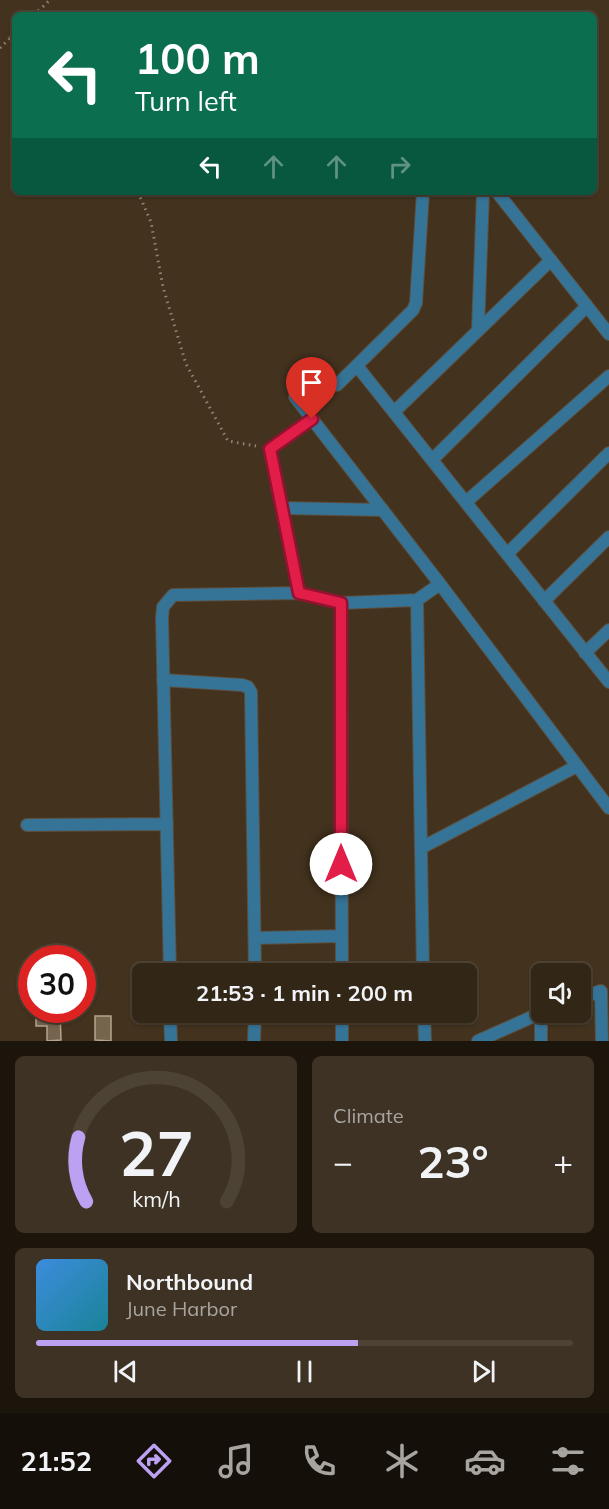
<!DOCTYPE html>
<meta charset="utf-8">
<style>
:root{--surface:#322616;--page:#3d3223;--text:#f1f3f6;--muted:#a8a5a1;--line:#4d4335;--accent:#bca0f2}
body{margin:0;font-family:Mulish,sans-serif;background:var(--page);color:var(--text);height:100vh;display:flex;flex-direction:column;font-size:22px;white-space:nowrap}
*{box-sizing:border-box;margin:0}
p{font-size:20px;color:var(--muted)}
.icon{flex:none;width:33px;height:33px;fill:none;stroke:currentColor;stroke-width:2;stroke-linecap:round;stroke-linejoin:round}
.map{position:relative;height:1041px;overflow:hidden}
.details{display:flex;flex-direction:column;gap:15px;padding:15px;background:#1c150c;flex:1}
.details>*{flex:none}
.hud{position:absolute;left:12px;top:12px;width:585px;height:183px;border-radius:9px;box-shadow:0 2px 4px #0004,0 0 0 2px var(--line);background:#0b6e4f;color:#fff;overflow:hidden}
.controls{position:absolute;left:531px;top:963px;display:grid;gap:12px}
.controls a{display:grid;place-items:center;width:60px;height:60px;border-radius:9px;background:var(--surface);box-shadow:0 2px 4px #0004,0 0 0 2px var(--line);font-size:30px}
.speed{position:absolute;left:18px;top:945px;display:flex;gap:12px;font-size:30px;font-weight:700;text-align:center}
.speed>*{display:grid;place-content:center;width:78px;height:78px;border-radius:50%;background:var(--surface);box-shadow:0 2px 4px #0004,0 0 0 2px var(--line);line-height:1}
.speed .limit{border:9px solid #d22;background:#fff;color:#111}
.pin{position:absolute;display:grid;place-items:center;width:51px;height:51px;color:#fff;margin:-62px -26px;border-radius:50% 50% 50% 0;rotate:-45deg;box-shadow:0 0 6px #0007}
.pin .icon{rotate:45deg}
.me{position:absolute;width:66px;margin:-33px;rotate:0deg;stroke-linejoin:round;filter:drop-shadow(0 0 4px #0008)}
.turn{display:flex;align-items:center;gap:21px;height:126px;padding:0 24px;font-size:27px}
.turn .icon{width:78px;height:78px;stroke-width:2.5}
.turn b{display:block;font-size:42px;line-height:51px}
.lanes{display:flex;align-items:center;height:57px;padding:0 24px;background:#0003;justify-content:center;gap:30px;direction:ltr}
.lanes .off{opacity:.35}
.big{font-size:45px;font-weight:700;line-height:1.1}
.details .tile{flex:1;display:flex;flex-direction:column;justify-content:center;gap:9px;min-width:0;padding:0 21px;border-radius:9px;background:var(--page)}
.details .dial{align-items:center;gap:0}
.dial svg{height:156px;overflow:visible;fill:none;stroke:var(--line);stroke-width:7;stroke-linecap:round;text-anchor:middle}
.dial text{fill:var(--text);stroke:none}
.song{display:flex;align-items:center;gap:18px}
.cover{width:72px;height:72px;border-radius:9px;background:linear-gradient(135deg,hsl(210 70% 55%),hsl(190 70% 35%))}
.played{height:6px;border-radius:3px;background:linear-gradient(90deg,var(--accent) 60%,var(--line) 60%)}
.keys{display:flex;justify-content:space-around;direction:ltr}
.heat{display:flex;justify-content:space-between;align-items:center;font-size:33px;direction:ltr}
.details .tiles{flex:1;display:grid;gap:15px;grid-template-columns:1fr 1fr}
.tile:last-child{grid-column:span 2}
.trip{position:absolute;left:132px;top:963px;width:345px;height:60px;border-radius:9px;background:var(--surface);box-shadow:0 2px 4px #0004,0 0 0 2px var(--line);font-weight:700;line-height:60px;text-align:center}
.tab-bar{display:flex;height:96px;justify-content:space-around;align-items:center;background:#140f09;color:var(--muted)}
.tab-bar .icon{width:42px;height:42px}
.tab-bar .selected{color:var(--accent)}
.tab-bar b{font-size:27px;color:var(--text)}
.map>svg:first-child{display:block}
.building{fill:#75644e;stroke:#b6a48c;stroke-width:1.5}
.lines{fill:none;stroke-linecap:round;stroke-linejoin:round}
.minor-casing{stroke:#5d4e3c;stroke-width:14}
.path{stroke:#938676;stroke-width:3;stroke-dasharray:1.5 4.5;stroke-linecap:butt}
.minor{stroke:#357397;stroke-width:12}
.route-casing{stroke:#92132f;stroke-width:15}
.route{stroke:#e11d48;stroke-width:10}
</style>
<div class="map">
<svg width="609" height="1041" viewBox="0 0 609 1041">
<rect width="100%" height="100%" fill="#42321e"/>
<!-- building -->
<path class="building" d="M36 1010H60L61 1040 47 1041V1026H36Z
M95 1016H111V1041L95 1040Z"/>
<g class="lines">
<defs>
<path id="minor" d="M497 192 609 334
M478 330 483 192
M357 366 609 682
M337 385 413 310 416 303 423 192
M295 397 440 584 609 808
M394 412 551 260
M432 460 587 306
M466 502 609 376
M282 508 383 510
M507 554 609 453
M299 593 270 449 312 419
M417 600 423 974
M544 601 609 537
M341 603 342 974
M585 653 609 630
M163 680 242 685 248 687 251 692 255 974
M27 825 167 824
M421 848 577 766
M255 938 341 936
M170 974 162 618 163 607 173 595 299 593 341 603 417 600 440 584
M580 998 601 991 602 1041
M170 1012 171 1041
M342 1012V1041
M424 1012 425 1041
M541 1013V1041
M254 1041 255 1012
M478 1041 543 1012"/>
</defs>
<!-- minor casing -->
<use href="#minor" class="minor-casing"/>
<!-- path -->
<path class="path" d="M34 15 50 0
M10 38 15 33
M0 48 10 38 15 43
M138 192 151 222 163 287 186 364 228 441 256 446"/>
<!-- minor -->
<use href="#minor" class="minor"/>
</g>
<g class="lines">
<defs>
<path id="route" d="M312 419 270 449 299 593 341 603V864"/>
</defs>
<!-- route casing -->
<use href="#route" class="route-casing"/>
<!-- route -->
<use href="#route" class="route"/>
</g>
</svg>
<div class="controls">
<a><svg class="icon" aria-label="sound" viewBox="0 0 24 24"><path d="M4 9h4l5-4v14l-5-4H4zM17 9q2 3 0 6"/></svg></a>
</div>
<div class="speed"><div class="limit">30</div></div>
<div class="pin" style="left:312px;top:419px;background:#d93025"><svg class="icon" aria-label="arrive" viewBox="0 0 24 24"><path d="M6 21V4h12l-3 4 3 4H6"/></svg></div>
<svg class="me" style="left:341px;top:864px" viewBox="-20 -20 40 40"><circle r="19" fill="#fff"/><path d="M0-13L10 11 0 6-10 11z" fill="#e11d48"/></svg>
<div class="trip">21:53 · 1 min · 200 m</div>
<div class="hud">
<div class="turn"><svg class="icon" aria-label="left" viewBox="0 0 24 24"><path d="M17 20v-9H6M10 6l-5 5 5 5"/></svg><div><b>100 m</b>Turn left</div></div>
<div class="lanes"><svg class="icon" aria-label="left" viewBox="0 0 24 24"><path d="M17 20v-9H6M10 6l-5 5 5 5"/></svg><svg class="icon off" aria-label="ahead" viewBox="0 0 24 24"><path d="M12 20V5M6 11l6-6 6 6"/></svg><svg class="icon off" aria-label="ahead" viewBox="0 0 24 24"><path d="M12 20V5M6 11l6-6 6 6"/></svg><svg class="icon off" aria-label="right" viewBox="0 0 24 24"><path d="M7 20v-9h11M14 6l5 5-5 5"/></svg></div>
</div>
</div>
<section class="details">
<div class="tiles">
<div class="tile dial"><svg viewBox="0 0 100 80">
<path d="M14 69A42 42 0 1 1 86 69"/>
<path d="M14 69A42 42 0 0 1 10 36" stroke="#bca0f2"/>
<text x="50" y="56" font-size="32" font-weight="700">27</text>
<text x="50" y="72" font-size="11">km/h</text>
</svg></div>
<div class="tile"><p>Climate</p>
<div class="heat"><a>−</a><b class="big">23°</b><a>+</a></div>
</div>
<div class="tile">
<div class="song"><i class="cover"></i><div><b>Northbound</b><p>June Harbor</p></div></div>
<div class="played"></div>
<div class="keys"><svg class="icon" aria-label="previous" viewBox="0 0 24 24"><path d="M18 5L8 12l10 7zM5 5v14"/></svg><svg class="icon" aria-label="pause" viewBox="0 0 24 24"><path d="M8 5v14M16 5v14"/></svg><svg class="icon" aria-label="next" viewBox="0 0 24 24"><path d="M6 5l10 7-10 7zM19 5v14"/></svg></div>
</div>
</div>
</section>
<nav class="tab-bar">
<b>21:52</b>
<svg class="icon selected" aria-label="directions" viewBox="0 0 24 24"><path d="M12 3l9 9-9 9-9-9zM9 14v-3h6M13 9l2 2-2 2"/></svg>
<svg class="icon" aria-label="music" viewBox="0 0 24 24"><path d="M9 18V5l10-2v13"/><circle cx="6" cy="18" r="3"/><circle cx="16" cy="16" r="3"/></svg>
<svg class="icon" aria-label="phone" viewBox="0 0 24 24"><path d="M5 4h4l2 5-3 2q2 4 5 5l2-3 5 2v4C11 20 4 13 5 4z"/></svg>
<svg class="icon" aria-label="climate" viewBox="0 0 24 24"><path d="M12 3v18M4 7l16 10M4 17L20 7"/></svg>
<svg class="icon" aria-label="car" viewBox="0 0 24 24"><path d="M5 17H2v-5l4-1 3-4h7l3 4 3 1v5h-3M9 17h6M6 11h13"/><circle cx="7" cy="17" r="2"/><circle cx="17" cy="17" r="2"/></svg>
<svg class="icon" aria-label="filters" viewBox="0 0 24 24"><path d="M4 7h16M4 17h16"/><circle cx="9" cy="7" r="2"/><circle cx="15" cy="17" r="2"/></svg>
</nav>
